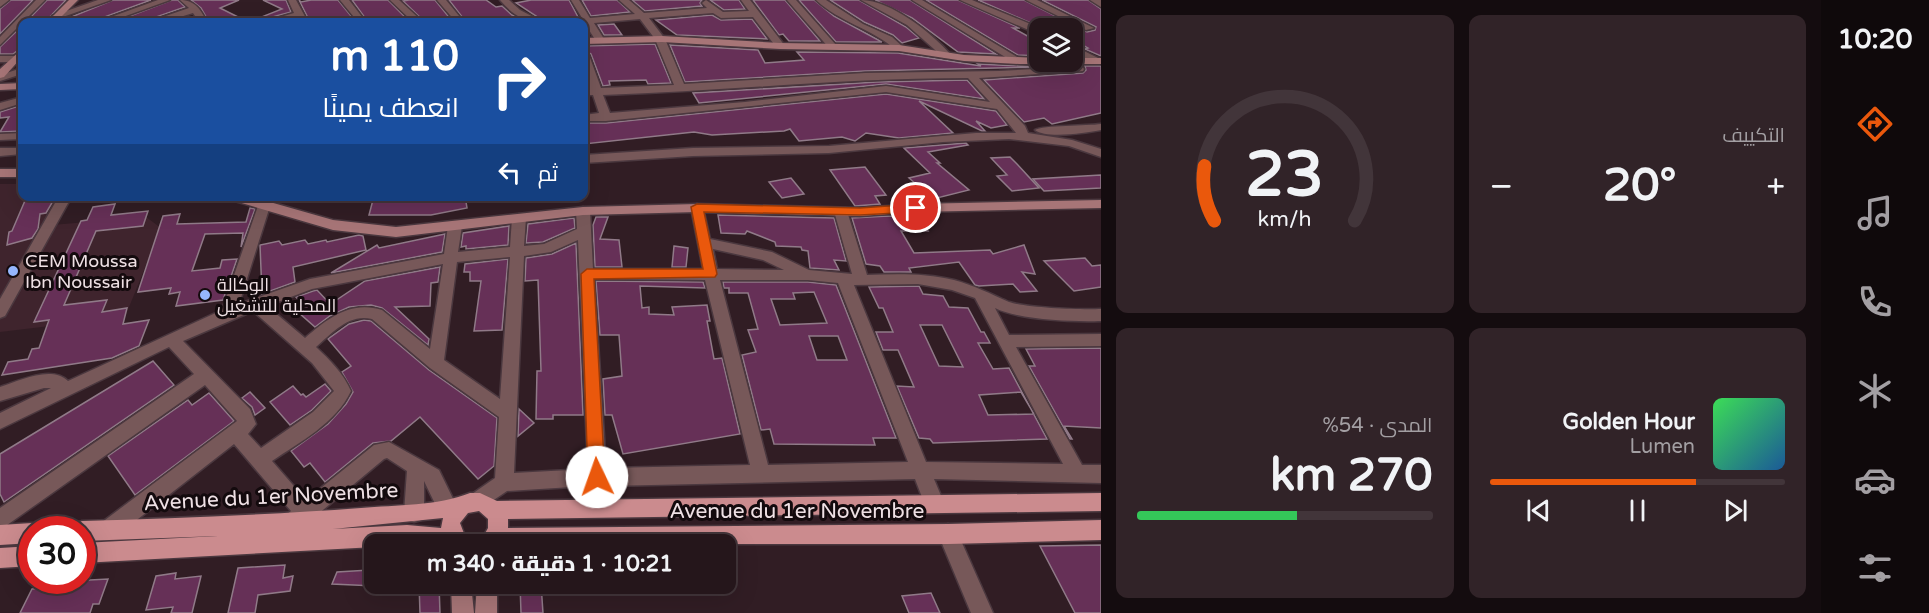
<!DOCTYPE html>
<html lang="ar">
<meta charset="utf-8">
<style>
:root{--surface:#25161b;--page:#312328;--text:#f1f3f6;--muted:#a39fa3;--line:#42353a;--accent:#ea580c}
body{margin:0;font-family:"Varela Round",Cairo,sans-serif;background:var(--page);color:var(--text);direction:rtl;height:100vh;display:flex;flex-direction:column;font-size:22px;white-space:nowrap}
*{box-sizing:border-box;margin:0}
p{font-size:20px;color:var(--muted)}
.icon{flex:none;width:33px;height:33px;fill:none;stroke:currentColor;stroke-width:2;stroke-linecap:round;stroke-linejoin:round}
.map{position:relative;flex:1;overflow:hidden;direction:ltr}
.side{display:flex;flex-direction:column;gap:15px;padding:15px;background:#140c0f;width:720px}
.side>*{flex:none}
.top-card{position:absolute;left:18px;top:18px;width:570px;height:183px;border-radius:12px;box-shadow:0 6px 24px #0002,0 0 0 2px var(--line);direction:rtl;background:#1a4fa0;color:#fff;overflow:hidden}
.tools{position:absolute;left:1029px;top:18px;display:grid;gap:12px}
.tools a{display:grid;place-items:center;width:54px;height:54px;border-radius:12px;background:var(--surface);box-shadow:0 6px 24px #0002,0 0 0 2px var(--line);font-size:30px}
.speed{position:absolute;left:18px;top:516px;display:flex;gap:12px;font-size:30px;font-weight:700;text-align:center}
.speed>*{display:grid;place-content:center;width:78px;height:78px;border-radius:50%;background:var(--surface);box-shadow:0 6px 24px #0002,0 0 0 2px var(--line);line-height:1}
.speed .limit{border:9px solid #d22;background:#fff;color:#111}
.pin{position:absolute;display:grid;place-items:center;width:51px;height:51px;color:#fff;margin:-26px;border:3px solid #fff;border-radius:50%;box-shadow:0 2px 6px #0007}
.me{position:absolute;width:66px;margin:-33px;rotate:357deg;stroke-linejoin:round;filter:drop-shadow(0 0 4px #0008)}
.turn{display:flex;align-items:center;gap:21px;height:126px;padding:0 30px;font-size:27px}
.turn .icon{width:78px;height:78px;stroke-width:2.5}
.turn b{display:block;font-size:42px;line-height:51px}
.then{display:flex;align-items:center;height:57px;padding:0 30px;background:#0003;gap:12px;font-size:22px}
.big{font-size:45px;font-weight:800;line-height:1.1}
.side .card{flex:1;display:flex;flex-direction:column;justify-content:center;gap:9px;min-width:0;padding:0 21px;border-radius:12px;background:var(--page)}
.side .dial{align-items:center;gap:0}
.dial svg{height:156px;overflow:visible;fill:none;stroke:var(--line);stroke-width:7;stroke-linecap:round;text-anchor:middle}
.dial text{fill:var(--text);stroke:none}
.song{display:flex;align-items:center;gap:18px}
.cover{width:72px;height:72px;border-radius:9px;background:linear-gradient(135deg,hsl(130 70% 55%),hsl(210 70% 35%))}
.played{height:6px;border-radius:3px;background:linear-gradient(90deg,var(--accent) 70%,var(--line) 70%)}
.keys{display:flex;justify-content:space-around;direction:ltr}
.heat{display:flex;justify-content:space-between;align-items:center;font-size:33px;direction:ltr}
.charge{height:9px;border-radius:4px;background:linear-gradient(90deg,#34c759 54%,var(--line) 0)}
.side .tiles{flex:1;display:grid;gap:15px;grid-template-columns:repeat(2,1fr)}
.trip{position:absolute;left:364px;top:534px;width:372px;height:60px;border-radius:12px;background:var(--surface);box-shadow:0 6px 24px #0002,0 0 0 2px var(--line);font-weight:800;line-height:60px;text-align:center;direction:rtl}
main{display:flex;flex:1;min-height:0}
.menu{display:flex;flex-direction:column;width:108px;justify-content:space-around;align-items:center;background:#0f090b;color:var(--muted)}
.menu .icon{width:42px;height:42px}
.menu .current{color:var(--accent)}
.menu b{font-size:27px;color:var(--text)}
.map>svg:first-child{display:block}
.built{fill:#3f242d}
.building{fill:#663057;stroke:#907a88;stroke-width:1.5;fill-rule:evenodd}
.lines{fill:none;stroke-linecap:round;stroke-linejoin:round}
.street-casing{stroke:#4b383f;stroke-width:3}
.secondary-casing{stroke:#4b383f;stroke-width:3}
.primary-casing{stroke:#4b383f;stroke-width:3}
.street{fill:#775859;fill-rule:evenodd}
.secondary{fill:#a77577;fill-rule:evenodd}
.primary{fill:#cb8b8e;fill-rule:evenodd}
.route{fill:#ea580c;stroke:#983908;stroke-width:1.5}
.poi-dot{fill:#95b6fd;stroke:#130a0d;stroke-width:2}
.labels{text-anchor:middle;dominant-baseline:central;stroke-width:6;stroke-linejoin:round;paint-order:stroke}
.poi-label{font-size:18px;fill:#eee0e4;stroke:#130a0d;text-anchor:start}
.near-street-label{font-size:21px;fill:#eee0e4;stroke:#130a0d}
</style>
<main>
<nav class="menu">
<b>10:20</b>
<svg class="icon current" aria-label="directions" viewBox="0 0 24 24"><path d="M12 3l9 9-9 9-9-9zM9 14v-3h6M13 9l2 2-2 2"/></svg>
<svg class="icon" aria-label="music" viewBox="0 0 24 24"><path d="M9 18V5l10-2v13"/><circle cx="6" cy="18" r="3"/><circle cx="16" cy="16" r="3"/></svg>
<svg class="icon" aria-label="phone" viewBox="0 0 24 24"><path d="M5 4h4l2 5-3 2q2 4 5 5l2-3 5 2v4C11 20 4 13 5 4z"/></svg>
<svg class="icon" aria-label="climate" viewBox="0 0 24 24"><path d="M12 3v18M4 7l16 10M4 17L20 7"/></svg>
<svg class="icon" aria-label="car" viewBox="0 0 24 24"><path d="M5 17H2v-5l4-1 3-4h7l3 4 3 1v5h-3M9 17h6M6 11h13"/><circle cx="7" cy="17" r="2"/><circle cx="17" cy="17" r="2"/></svg>
<svg class="icon" aria-label="filters" viewBox="0 0 24 24"><path d="M4 7h16M4 17h16"/><circle cx="9" cy="7" r="2"/><circle cx="15" cy="17" r="2"/></svg>
</nav>
<section class="side">
<div class="tiles">
<div class="card"><p>التكييف</p>
<div class="heat"><a>−</a><b class="big">20°</b><a>+</a></div>
</div>
<div class="card dial"><svg viewBox="0 0 100 80">
<path d="M14 69A42 42 0 1 1 86 69"/>
<path d="M14 69A42 42 0 0 1 9 41" stroke="#ea580c"/>
<text x="50" y="56" font-size="32" font-weight="700">23</text>
<text x="50" y="72" font-size="11">km/h</text>
</svg></div>
<div class="card">
<div class="song"><i class="cover"></i><div><b>Golden Hour</b><p>Lumen</p></div></div>
<div class="played"></div>
<div class="keys"><svg class="icon" aria-label="previous" viewBox="0 0 24 24"><path d="M18 5L8 12l10 7zM5 5v14"/></svg><svg class="icon" aria-label="pause" viewBox="0 0 24 24"><path d="M8 5v14M16 5v14"/></svg><svg class="icon" aria-label="next" viewBox="0 0 24 24"><path d="M6 5l10 7-10 7zM19 5v14"/></svg></div>
</div>
<div class="card"><p>المدى · 54%</p><b class="big">270 km</b><div class="charge"></div></div>
</div>
</section>
<div class="map">
<svg width="1101" height="613" viewBox="0 0 1101 613">
<rect width="100%" height="100%" fill="#311d24"/>
<!-- built -->
<path class="built" d="M0 184H22V196L68 197 52 225 146 217 161 228 125 317 0 332Z"/>
<!-- building -->
<path class="building" d="M11 0H33L0 34V9Z
M47 0H66L45 22H26Z
M113 0H151L96 20 95 22H59Z
M172 0H178L185 7 153 18 151 22H114Z
M191 0H239L220 8 248 22H209L201 8Z
M263 0H286L291 12 269 18 267 22H249L282 9Z
M299 0 301 2 311 0H338L356 22H310Z
M352 0H388L410 22H368Z
M409 0H435L453 22H425L403 1Z
M449 0H486L496 7 502 6 512 15 527 22H466Z
M531 0H569L578 17 564 20 563 22H545L516 3Z
M582 0H617L630 12 591 16Z
M632 0H702L700 3 702 6 645 11Z
M710 0H739L745 9 724 10Z
M753 0H785L820 41H789L783 34 779 35Z
M799 0H814L834 16 882 42H836Z
M830 0H859L906 27 919 38 902 43 893 35 864 22Z
M875 0H910L996 54 958 52 912 18Z
M926 0H958L1020 28H1013L1040 43V56L1018 55Z
M978 0H1024L1087 32 1095 30 1096 27 1042 0H1088L1101 9V56L1085 49 1088 48 1072 39V28H1042Z
M712 15 721 20 752 19 767 39 677 35 656 20Z
M614 24 622 35H604L598 25Z
M22 26V47L13 54H0V47Z
M655 44 671 83 648 84 646 80 609 81 610 85 603 86 591 54 584 50V46Z
M670 45 758 50 765 63 804 60 797 52 898 53 981 66 978 64 1040 67 865 71 685 82Z
M1085 66H1101V113L1052 124 1044 118 1024 122 984 80 1083 73 1086 70Z
M967 80 984 99 886 84 699 103 693 93 877 82Z
M886 94 996 111 1007 125 991 128 976 121 985 131H982L919 101 953 133 899 138 866 133 855 141 842 137 799 141 790 129 784 131 712 135 694 132 584 144V123H606Z
M22 105V131L0 132 9 117 0 118V112Z
M966 143 968 145 928 152 940 163H937L969 190 933 199 909 178 930 173 904 148Z
M1010 157 1017 164 1039 188 1012 191 997 176 1007 175 991 158Z
M865 167 886 195 875 196 880 204 855 206 830 170Z
M1101 175V188L1044 191 1033 179Z
M791 178 804 194 782 198 769 182Z
M27 196H56L46 213 40 214 38 229 32 238 7 245 9 232 12 231Z
M374 196H465L467 208 431 215H369Z
M115 204 111 215 148 211 143 226 96 231 64 305 107 300 102 312 127 308 123 324 149 320 139 346 112 358 2 375 8 362 28 359 32 349 39 348 49 320 34 322 81 221 87 220 93 207Z
M250 208 255 209 241 247 243 233 205 234 192 271 220 268 222 260 237 259 223 300 176 306 180 292 169 294 171 288 138 292 163 216 180 214 177 224 246 222Z
M718 215 834 218 846 261 834 260 839 270 810 268 808 251 802 250 801 247 776 246 775 242 747 231 745 234 721 233Z
M888 216 918 217 928 231H901L914 253 990 250 993 254 1024 245 1035 274 1022 272 1037 291 1020 292 1013 284 979 286 975 285 959 262 909 268 911 272H884L880 266 866 264 852 218Z
M596 217H608L600 239 619 240 622 267H595L593 225Z
M574 218 575 228 543 242 526 243 528 224Z
M509 226 508 245 466 249V246L461 247 463 233Z
M445 234 442 252 331 273 377 245 379 248Z
M359 235 363 236 366 250 293 267 295 282 262 294 260 245 279 241 282 245 305 240 308 244 326 240 327 242Z
M576 243 583 415H553V419H536L537 371H541L538 280 525 281 526 258 552 254Z
M674 246 688 248 686 267H672Z
M1085 258 1092 266 1101 265V287L1074 291 1044 261Z
M508 259 502 330 474 331 481 281H470V272H464L465 264Z
M440 267 438 282 431 283 430 306 395 307 429 339 428 345 382 308 371 305 349 307 330 316 315 327 298 312 306 307 296 297 313 291 317 290 333 307 332 303 365 281Z
M596 281 703 282 705 288 640 286 642 308 649 307V314L674 315 672 307 707 305 710 321H707L714 359 722 358 740 434 623 454 612 415H605L603 379 622 376 619 335H600Z
M723 282H808L836 285 896 438H873L875 445 774 444 770 429 761 430 742 355 756 352 748 330 758 329 748 293H729V288H724ZM814 292 827 323 780 325 771 299H795L793 293ZM809 336H838L847 360H817Z
M919 286 923 294 943 296 949 307 968 308 981 332H984L990 343H978L993 369 1009 368 1047 439 933 443 930 439 919 438 897 386 914 387 898 350H883L876 332H893L883 308H879L869 287ZM920 325H942L963 367 939 366ZM1021 392 1034 414 988 415 979 395Z
M364 320 371 321 429 370 497 418 494 466 478 479 420 417 391 441 373 443 325 482 310 463 304 467 291 451 328 424 346 404 353 392 342 372 351 366 328 339 349 324Z
M1101 348V428L1064 426 1072 439H1070L1029 366H1035L1026 349Z
M153 361 174 385 4 502 0 494V454Z
M325 384 331 391 312 410 290 425 270 402 293 386 301 395 303 394 306 397Z
M250 392 265 408 255 415 252 407 242 398Z
M209 393 234 421 135 495 108 456 188 400 192 405Z
M519 409 534 423 518 436Z
M1101 545V613H1075L1040 546Z
M285 565 283 578 293 576 290 591 258 595 255 613H228L238 568Z
M370 570H375V586L332 584 337 572Z
M176 573 175 579 201 576 192 613H171L173 607 146 610 156 576Z
M108 579 99 604H93L90 613H20L32 589 69 586 71 581Z
M419 584H439L440 613H420Z
M520 584H541L543 613H521Z
M931 593 940 613H909L902 596Z"/>
<g class="lines">
<defs>
<path id="street" d="M0 0H9L0 7Z
M36 0H45L0 45V37Z
M98 0H111L60 18 52 16Z
M158 0H170L109 22H97Z
M180 0C195 0 201 10 207 22H199L193 13 164 22H153L154 20 189 8Z
M288 0H296L308 22H300L297 18 281 22H269L270 20 294 13Z
M340 0H349L366 22H358Z
M390 0H399L423 22H413Z
M437 0H446L464 22H456Z
M500 0H509L520 10 543 22C525 24 511 13 500 0Z
M571 0H579L590 18 635 14 619 0H629L644 13 707 8 702 3 706 0 723 12 749 11 741 0H750L785 46 777 48 753 17 721 18 713 13 649 18 665 39 684 84 865 73 999 71 1072 67 1068 62 1077 60 1084 69 1083 71 979 78 1025 126 1028 133 1072 140 1101 149V157L1069 146 1009 139 943 142 829 153 693 156 584 163V155L693 148 829 146 976 133H1016L997 109 886 92 606 121H584V115L599 113 593 95H584V89H590L584 68V52L589 55 601 88 674 85 655 39 640 19 594 23 604 39 596 41 584 22H565L582 18ZM968 78 990 102 886 86 745 102 610 113 603 95C724 91 846 78 968 78Z
M787 0H796L836 45V49H830Z
M816 0H826L863 24 892 37 904 48 896 50C873 29 839 22 816 0Z
M861 0C891 0 933 34 952 56L944 58 907 25Z
M912 0H922L1024 61 1015 63Z
M960 0H972L1040 28V35Z
M1026 0H1037L1094 28 1086 30Z
M1090 0H1101V7Z
M1072 45 1100 59 1101 61 1092 63 1072 52Z
M0 56H15L20 59 15 62H0Z
M22 68V74L0 81V75Z
M22 97V103L0 110V103Z
M1101 124V130C1086 133 1046 139 1035 130 1042 125 1088 126 1101 124Z
M22 133V139L0 140V134Z
M0 148H22V154L0 156Z
M59 196H72L5 316 0 318V299Z
M264 202 270 206 239 304 310 279 444 254 448 226 455 221 462 226 458 252 510 247 512 218 519 214 526 218 524 246 544 244 577 229 576 211 583 207 590 211 593 269H703L691 208 697 204 703 208 710 239 772 252 809 270 852 274 834 211 836 208H846L867 275C896 274 925 273 954 280 973 285 991 294 1009 302 1027 308 1081 310 1101 309V321C1074 322 1019 320 995 308L1009 335 1101 334V346L1016 347 1082 465H1101V483L934 479 944 503 941 510 934 512 927 510 915 479 607 486 609 508 606 515 599 517 592 515 589 508 588 486 507 491 479 510 472 508 470 501 472 494 495 478 499 417 430 368 372 319C349 313 332 333 316 347 330 360 343 373 351 391 336 423 300 442 272 461L306 500 374 445 389 442 439 470 458 509 455 516 448 518 441 516 424 481V513L421 520 414 522 407 520 404 513 407 471 387 458 384 459 299 530 292 533 285 530 282 523 285 516 291 511 234 444 115 537 108 540 101 537 98 530 101 523 237 421 205 385 0 530V508L194 374 169 347 0 429V413L51 388H44L0 401V387C19 381 51 365 68 381L222 310 258 206ZM578 240 588 469 514 473 524 256 551 252ZM713 249 763 260 784 270 717 269ZM510 257 500 399 444 360 457 262ZM443 264 430 349 382 310C351 300 328 318 305 338L267 306 312 289ZM594 279 705 280 750 465 606 468ZM720 280H808L838 283 908 462 768 465ZM918 284 952 290 975 298 1063 464 926 462 854 285ZM253 311 312 363 334 391 313 412 261 448 248 434 256 424 250 409 183 341Z
M948 524 955 527 993 613H971L938 534 941 527Z"/>
<path id="secondary" d="M69 0H78L56 22H47Z
M662 36 780 43 899 45 964 55 1040 58V62H1072V58H1101V64H1019L964 61 899 51 780 49 662 42 584 44V38Z
M22 49V57L4 77 0 78V69Z
M22 83V89L0 90V84Z
M0 169H22V177H0Z
M227 196H249L333 220 396 227 583 207 697 204 860 208 916 204 1101 200V208L916 212 860 216 697 212 583 215 396 237 333 230 228 199Z
M451 584H471L474 613H452Z
M477 584H497V613H475Z"/>
<path id="primary" d="M470 493H480L497 501 1101 493V511L508 519V528L948 524 1101 520V540L948 544H479L488 528V519L479 511 468 513 460 523 468 544H375V547L82 563V543L218 536 82 541V530H73L75 524 82 521C175 518 268 515 361 508 396 505 437 506 470 493ZM443 518 441 528 407 525 333 529Z
M32 523 39 526 40 530H32V543L0 545V525Z
M32 546V566L0 568V548Z"/>
</defs>
<!-- street casing -->
<use href="#street" class="street-casing"/>
<!-- secondary casing -->
<use href="#secondary" class="secondary-casing"/>
<!-- primary casing -->
<use href="#primary" class="primary-casing"/>
<!-- street -->
<use href="#street" class="street"/>
<!-- secondary -->
<use href="#secondary" class="secondary"/>
<!-- primary -->
<use href="#primary" class="primary"/>
</g>
<!-- route -->
<path class="route" d="M697 204 860 208 916 204 922 208 916 212 860 215 704 212 717 274 715 277 594 279 605 477 603 483 597 485 591 483 588 477 581 274 587 269H703L691 207Z"/>
<!-- markers -->
<g class="poi-dot">
<circle cx="13" cy="271" r="6"/>
<circle cx="205" cy="295" r="6"/>
</g>
<g class="labels">
<!-- poi labels -->
<g class="poi-label">
<text x="25" y="261">CEM Moussa<tspan x="25" dy="21">Ibn Noussair</tspan></text>
<text x="217" y="285">الوكالة<tspan x="217" dy="21">المحلية للتشغيل</tspan></text>
</g>
<!-- near-street labels -->
<g class="near-street-label">
<text transform="translate(271 497) rotate(-3)">Avenue du 1er Novembre</text>
<text x="797" y="511">Avenue du 1er Novembre</text>
</g>
</g>
</svg>
<div class="tools">
<a><svg class="icon" aria-label="layers" viewBox="0 0 24 24"><path d="M12 4l9 5-9 5-9-5zM3 14l9 5 9-5"/></svg></a>
</div>
<div class="speed"><div class="limit">30</div></div>
<div class="pin" style="left:916px;top:208px;background:#d93025"><svg class="icon" aria-label="arrive" viewBox="0 0 24 24"><path d="M6 21V4h12l-3 4 3 4H6"/></svg></div>
<svg class="me" style="left:597px;top:477px" viewBox="-20 -20 40 40"><circle r="19" fill="#fff"/><path d="M0-13L10 11 0 6-10 11z" fill="#ea580c"/></svg>
<div class="trip">10:21 · 1 دقيقة · 340 m</div>
<div class="top-card">
<div class="turn"><svg class="icon" aria-label="right" viewBox="0 0 24 24"><path d="M7 20v-9h11M14 6l5 5-5 5"/></svg><div><b>110 m</b>انعطف يمينًا</div></div>
<div class="then">ثم<svg class="icon" aria-label="left" viewBox="0 0 24 24"><path d="M17 20v-9H6M10 6l-5 5 5 5"/></svg></div>
</div>
</div>
</main>
